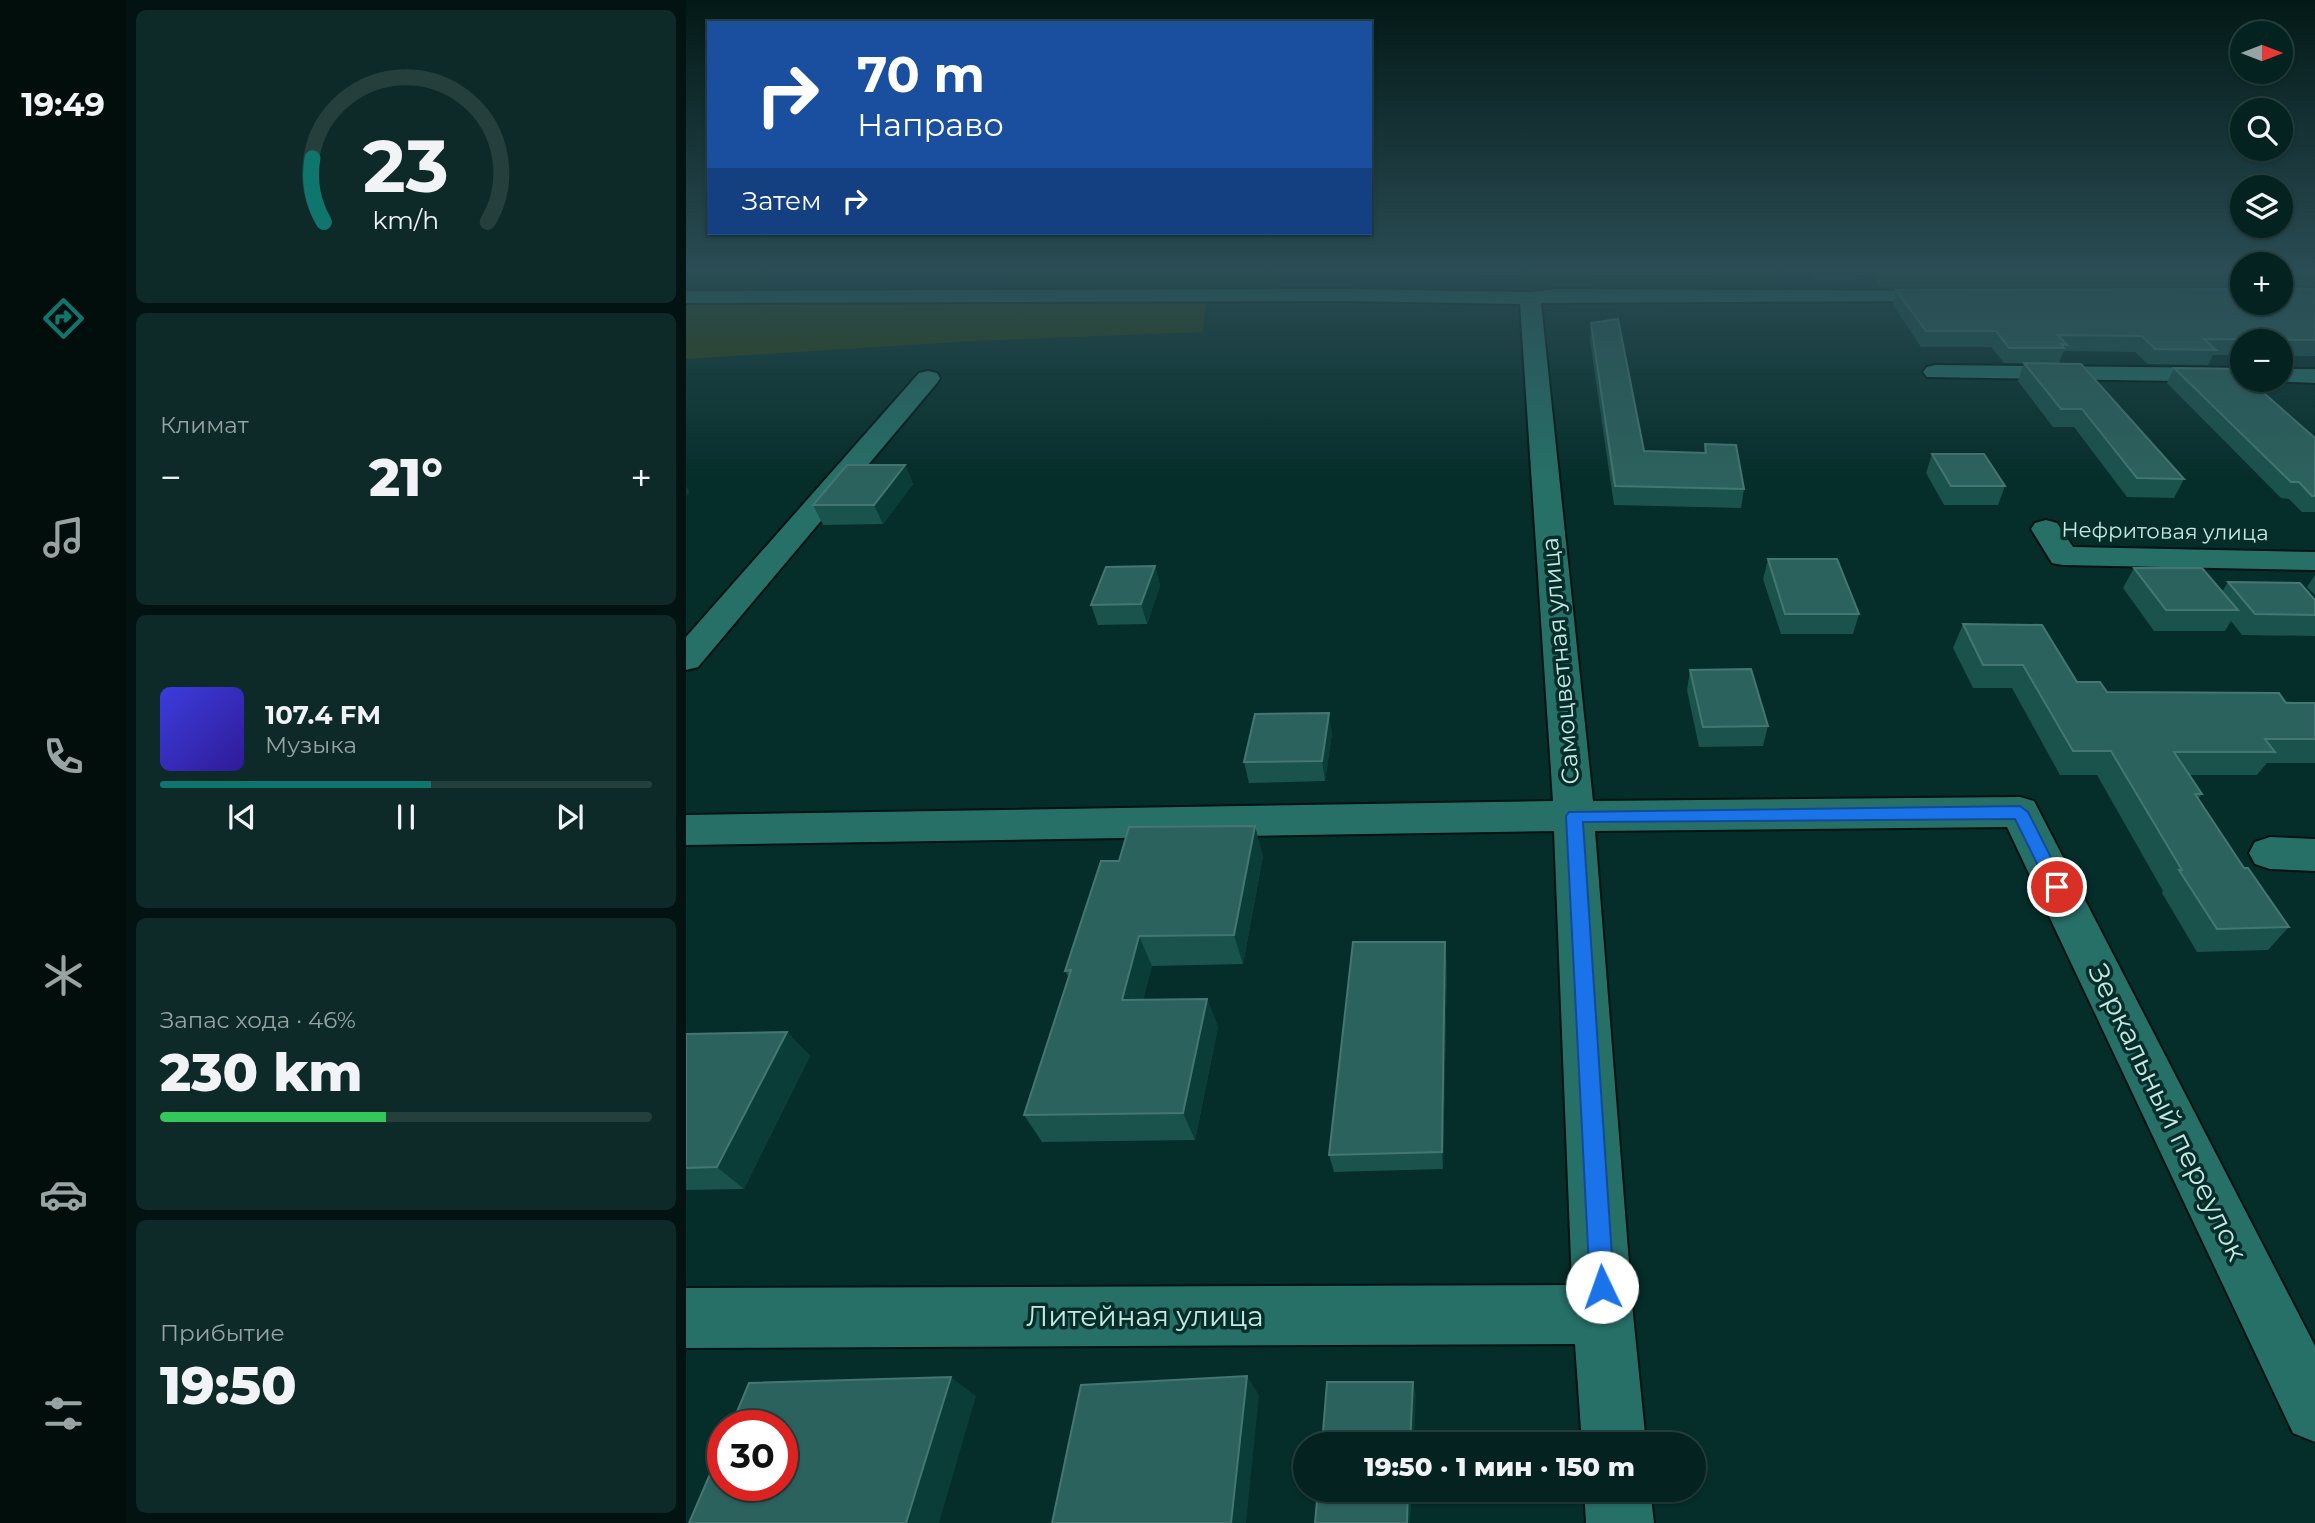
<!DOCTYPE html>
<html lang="ru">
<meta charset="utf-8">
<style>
:root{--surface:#04221f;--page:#0d2a28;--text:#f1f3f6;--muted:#97a4a4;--line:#253f3d;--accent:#0f766e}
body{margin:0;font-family:Montserrat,sans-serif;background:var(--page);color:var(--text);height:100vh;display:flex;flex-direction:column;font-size:26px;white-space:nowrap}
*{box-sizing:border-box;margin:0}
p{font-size:23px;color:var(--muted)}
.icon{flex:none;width:38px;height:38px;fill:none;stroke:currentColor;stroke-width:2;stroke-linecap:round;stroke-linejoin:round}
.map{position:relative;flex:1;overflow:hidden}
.panel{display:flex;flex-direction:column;gap:10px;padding:10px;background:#021311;width:560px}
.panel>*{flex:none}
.banner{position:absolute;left:21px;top:21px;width:665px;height:214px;border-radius:0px;box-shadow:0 2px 5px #0004,0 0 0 2px var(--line);background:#1a4fa0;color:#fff;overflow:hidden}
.needle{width:46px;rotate:90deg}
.buttons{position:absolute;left:1544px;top:21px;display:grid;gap:14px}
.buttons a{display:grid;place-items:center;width:63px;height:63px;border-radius:50%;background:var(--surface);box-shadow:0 2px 5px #0004,0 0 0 2px var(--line);font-size:35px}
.speed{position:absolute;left:21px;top:1410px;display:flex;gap:14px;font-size:35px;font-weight:700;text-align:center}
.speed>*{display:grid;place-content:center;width:91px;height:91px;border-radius:50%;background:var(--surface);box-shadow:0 2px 5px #0004,0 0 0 2px var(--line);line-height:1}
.speed .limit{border:10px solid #d22;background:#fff;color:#111}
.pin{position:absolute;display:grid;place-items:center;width:60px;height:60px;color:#fff;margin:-30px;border:4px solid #fff;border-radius:50%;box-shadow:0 2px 7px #0007}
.me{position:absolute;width:77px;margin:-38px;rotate:357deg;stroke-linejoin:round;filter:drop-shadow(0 0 5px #0008)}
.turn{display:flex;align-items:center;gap:24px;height:147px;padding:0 35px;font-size:32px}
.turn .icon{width:91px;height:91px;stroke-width:2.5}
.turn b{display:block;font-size:49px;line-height:60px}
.then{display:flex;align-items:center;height:66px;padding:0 35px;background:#0003;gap:14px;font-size:26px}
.big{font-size:52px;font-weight:800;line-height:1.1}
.panel .widget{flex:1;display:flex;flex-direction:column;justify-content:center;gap:10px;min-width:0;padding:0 24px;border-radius:10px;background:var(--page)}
.panel .dial{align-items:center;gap:0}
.dial svg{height:182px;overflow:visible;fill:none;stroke:var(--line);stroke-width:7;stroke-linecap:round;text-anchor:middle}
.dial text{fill:var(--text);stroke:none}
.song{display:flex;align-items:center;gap:21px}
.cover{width:84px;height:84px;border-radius:10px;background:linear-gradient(135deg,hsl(240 70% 55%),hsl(250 70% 35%))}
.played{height:7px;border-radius:4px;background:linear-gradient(90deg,var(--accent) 55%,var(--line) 55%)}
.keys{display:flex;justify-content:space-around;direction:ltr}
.heat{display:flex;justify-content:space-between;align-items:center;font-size:38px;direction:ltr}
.charge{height:10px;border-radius:5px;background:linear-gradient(90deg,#34c759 46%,var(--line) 0)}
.trip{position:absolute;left:607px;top:1432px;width:413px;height:70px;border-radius:35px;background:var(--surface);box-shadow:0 2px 5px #0004,0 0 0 2px var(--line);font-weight:800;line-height:70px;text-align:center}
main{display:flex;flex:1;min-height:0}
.tab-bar{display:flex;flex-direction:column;width:126px;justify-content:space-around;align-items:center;background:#020e0c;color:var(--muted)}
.tab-bar .icon{width:49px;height:49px}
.tab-bar .active{color:var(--accent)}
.tab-bar b{font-size:32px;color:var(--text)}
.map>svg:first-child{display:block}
.green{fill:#2e3e0a}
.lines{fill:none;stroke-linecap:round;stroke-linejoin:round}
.minor-casing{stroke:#001311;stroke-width:4}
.minor{fill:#277068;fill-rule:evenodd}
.wall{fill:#1a524c}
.shaded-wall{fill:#0a3d37}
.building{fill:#2c625d;stroke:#447772;stroke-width:2}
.route{fill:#1a73e8;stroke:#114b97;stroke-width:2}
.labels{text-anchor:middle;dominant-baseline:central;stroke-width:7;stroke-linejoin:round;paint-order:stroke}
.far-street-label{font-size:21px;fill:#c6e8e3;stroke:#052d29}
.street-label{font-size:24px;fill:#c6e8e3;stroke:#052d29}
.near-street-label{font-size:28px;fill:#c6e8e3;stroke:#052d29}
</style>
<main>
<nav class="tab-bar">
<b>19:49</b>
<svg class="icon active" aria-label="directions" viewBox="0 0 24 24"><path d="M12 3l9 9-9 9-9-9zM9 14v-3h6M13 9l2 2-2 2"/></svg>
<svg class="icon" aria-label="music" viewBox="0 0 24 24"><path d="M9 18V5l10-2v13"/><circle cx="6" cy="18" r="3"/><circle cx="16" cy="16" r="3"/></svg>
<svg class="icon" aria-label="phone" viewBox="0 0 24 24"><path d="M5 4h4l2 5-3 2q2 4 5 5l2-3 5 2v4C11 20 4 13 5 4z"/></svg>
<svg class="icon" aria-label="climate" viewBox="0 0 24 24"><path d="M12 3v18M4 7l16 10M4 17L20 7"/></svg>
<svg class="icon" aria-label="car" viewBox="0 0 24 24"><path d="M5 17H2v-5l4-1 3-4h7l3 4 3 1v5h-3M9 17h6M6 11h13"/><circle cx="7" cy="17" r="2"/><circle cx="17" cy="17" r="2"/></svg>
<svg class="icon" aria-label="filters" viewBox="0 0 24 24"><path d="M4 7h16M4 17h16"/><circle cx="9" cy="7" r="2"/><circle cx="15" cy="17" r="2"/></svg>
</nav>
<section class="panel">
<div class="widget dial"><svg viewBox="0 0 100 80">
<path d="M14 69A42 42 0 1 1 86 69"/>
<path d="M14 69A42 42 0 0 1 9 41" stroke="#0f766e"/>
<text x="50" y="56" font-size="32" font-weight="700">23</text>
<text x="50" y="72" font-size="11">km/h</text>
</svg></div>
<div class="widget"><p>Климат</p>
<div class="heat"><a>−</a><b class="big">21°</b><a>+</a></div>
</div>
<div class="widget">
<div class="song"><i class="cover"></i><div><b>107.4 FM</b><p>Музыка</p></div></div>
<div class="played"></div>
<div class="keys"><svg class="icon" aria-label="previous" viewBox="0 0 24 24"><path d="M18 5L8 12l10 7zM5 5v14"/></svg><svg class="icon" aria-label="pause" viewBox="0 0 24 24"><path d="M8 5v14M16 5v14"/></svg><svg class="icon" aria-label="next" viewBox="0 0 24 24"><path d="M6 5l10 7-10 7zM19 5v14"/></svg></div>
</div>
<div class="widget"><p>Запас хода · 46%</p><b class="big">230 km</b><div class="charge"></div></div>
<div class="widget"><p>Прибытие</p><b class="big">19:50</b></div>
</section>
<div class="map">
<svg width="1629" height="1523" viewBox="0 0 1629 1523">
<rect width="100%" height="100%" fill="#052d29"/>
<!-- green -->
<path class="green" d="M520 298 517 332 285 341 0 359V303Z"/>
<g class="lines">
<defs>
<path id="minor" d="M656 289 844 292 871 289 1267 291 1271 295 1267 299 1260 301 855 303 907 801 1334 797 1348 801 1629 1346V1442L1607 1433 1321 827 909 831 947 1314 960 1444H896L889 1344 0 1348V1288L886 1285 868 831 0 845V815L867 801 834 304 656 301 0 303V291Z
M1249 365 1556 368V380H1565L1556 382 1241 377 1237 372 1241 367Z
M1594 369H1629V383L1585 381 1594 380Z
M242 371 251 373 254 378 251 383 12 667 0 670V637L233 373Z
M1360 520 1371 523 1387 547 1629 552V570L1377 565 1366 563 1345 529 1349 523Z
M1584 837 1629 839V871L1584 869 1569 864 1563 853 1569 842Z
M898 1489H964L968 1523H900Z"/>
</defs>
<!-- minor casing -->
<use href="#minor" class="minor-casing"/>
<!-- minor -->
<use href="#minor" class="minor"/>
</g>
<!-- wall -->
<path class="wall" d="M797 268H833V277H797Z
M905 268H1022L1021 275 907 276Z
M1119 268H1173L1171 280H1127Z
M1182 268H1556V286H1194Z
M1594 268H1629V286H1600V288L1629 289V356H1594V341H1556V355H1527L1522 365 1462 364 1449 352 1378 351 1372 364 1318 363 1305 347H1235L1207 305 1210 290 1556 303Z
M905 323 958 451 1018 453 1019 444 1058 489 1055 508 928 505 904 340Z
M1338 363 1498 479 1488 498 1441 497 1388 427H1367L1332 381Z
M1488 368 1629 438V512H1616L1603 499 1595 498 1481 383Z
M1246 454 1319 486 1312 505H1258L1240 473Z
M219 465 227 484 197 524 137 525 127 505Z
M1082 559 1173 614 1167 634H1095L1077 579Z
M469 566 474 586 461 624 412 625 405 605Z
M1448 568 1536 592 1542 582 1629 615V636L1556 635 1545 621 1539 631H1468L1437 588Z
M1629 575V595L1621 587Z
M1277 624 1391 682 1421 692 1629 703V763H1581L1571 775H1504L1516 794 1512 799 1558 868 1603 927 1582 950 1511 952 1476 893 1477 891 1411 775H1374L1326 688H1287L1267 648Z
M1004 670 1082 726 1077 746 1013 747 1001 690Z
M646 733 639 781 563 783 558 762Z
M577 856 557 964 466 966 457 1000 521 999 532 1027 509 1140 356 1142 338 1115 383 978 379 971Z
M761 962 757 1169 648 1172 643 1155Z
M101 1032 124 1056 58 1189 0 1190V1034Z"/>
<!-- shaded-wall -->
<path class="shaded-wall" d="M219 465 227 484 197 524 188 505Z
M0 486 4 492 0 496Z
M469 566 474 586 461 624 455 604Z
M643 713 646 733 639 781 636 761Z
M569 826 577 856 557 964 548 935Z
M453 936 466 966 450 1028 436 1000Z
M759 942 761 962 757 1169 756 1152Z
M521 999 532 1027 509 1140 497 1113Z
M101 1032 124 1056 58 1189 31 1167Z
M561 1376 573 1395 560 1523H545Z
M265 1377 290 1396 253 1523H220Z
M727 1382 730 1395 728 1444H724Z
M722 1489H726L724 1523H721Z"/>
<!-- building -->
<path class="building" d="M1195 268H1556V272H1198Z
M1594 268H1629V272H1601L1599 275 1600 288 1629 289V340L1518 339 1530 350 1469 349 1456 336 1372 335 1381 345 1375 344 1378 348H1323L1310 331H1240L1210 290 1556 289V303H1594Z
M932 319 958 451 1020 453 1019 444 1050 445 1058 489 929 486 905 323Z
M1338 363 1395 364 1498 479 1451 478 1396 409H1375Z
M1488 368 1551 369 1556 373V380H1563L1629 438V496H1626L1613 482H1605Z
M1246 454H1298L1319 486H1265Z
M161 465H219L188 505H127Z
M1082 559H1151L1173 614H1099Z
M469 566 455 604 405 605 420 567Z
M1448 568H1516L1552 610H1480Z
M1542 582 1614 583 1629 600V615L1569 614Z
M1277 624 1356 625 1391 682H1414L1421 692 1593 693 1600 703H1629V739H1579L1589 752H1488L1516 794H1509L1558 868H1562L1603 927 1531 929 1493 870H1496L1425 751H1387L1337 665H1297Z
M1065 669 1082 726 1017 727 1004 670Z
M643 713 636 761 558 762 569 714Z
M569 826 548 935 453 936 436 1000 521 999 497 1113 338 1115 385 970 379 971 415 861H433L443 827Z
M667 942H759L756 1152 643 1155Z
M101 1032 31 1167 0 1168V1034Z
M561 1376 545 1523H366L395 1385Z
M265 1377 220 1523H3L37 1444V1486H96V1426H45L63 1383Z
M641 1382H727L724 1444H636Z
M632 1489H722L721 1523H629Z"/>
<!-- sky -->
<linearGradient id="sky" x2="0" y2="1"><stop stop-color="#031917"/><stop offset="0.56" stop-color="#2a4c54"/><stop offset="1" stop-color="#2a4c54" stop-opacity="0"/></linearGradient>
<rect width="1629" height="481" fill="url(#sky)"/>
<!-- route -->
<path class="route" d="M1334 806 1342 812 1380 887 1377 892H1365L1329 819 897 822 928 1287 924 1295 916 1299 907 1295 904 1287 880 816 883 812Z"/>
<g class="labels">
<!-- far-street labels -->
<g class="far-street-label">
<text transform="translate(1479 531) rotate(1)">Нефритовая улица</text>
</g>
<!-- street labels -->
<g class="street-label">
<text transform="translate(874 661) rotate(-95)">Самоцветная улица</text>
</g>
<!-- near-street labels -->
<g class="near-street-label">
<text transform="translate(1482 1112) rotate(64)">Зеркальный переулок</text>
<text x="459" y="1316">Литейная улица</text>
</g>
</g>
</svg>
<div class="buttons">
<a><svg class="needle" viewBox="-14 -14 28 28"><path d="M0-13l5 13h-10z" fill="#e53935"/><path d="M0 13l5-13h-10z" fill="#97a4a4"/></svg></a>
<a><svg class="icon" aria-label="search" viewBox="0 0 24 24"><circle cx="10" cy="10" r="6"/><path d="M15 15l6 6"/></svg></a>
<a><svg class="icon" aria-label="layers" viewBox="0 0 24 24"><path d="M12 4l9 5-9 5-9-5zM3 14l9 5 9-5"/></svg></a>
<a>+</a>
<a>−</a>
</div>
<div class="speed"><div class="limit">30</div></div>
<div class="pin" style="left:1371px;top:887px;background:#d93025"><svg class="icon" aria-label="arrive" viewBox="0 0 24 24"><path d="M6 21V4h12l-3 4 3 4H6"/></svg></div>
<svg class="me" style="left:916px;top:1287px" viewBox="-20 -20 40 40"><circle r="19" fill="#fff"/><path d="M0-13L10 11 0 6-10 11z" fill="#1a73e8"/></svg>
<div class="trip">19:50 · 1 мин · 150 m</div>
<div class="banner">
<div class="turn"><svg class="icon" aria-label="right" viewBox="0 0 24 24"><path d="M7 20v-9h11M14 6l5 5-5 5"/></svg><div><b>70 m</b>Направо</div></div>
<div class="then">Затем<svg class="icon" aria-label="right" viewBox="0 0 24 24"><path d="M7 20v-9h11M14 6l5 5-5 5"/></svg></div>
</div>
</div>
</main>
